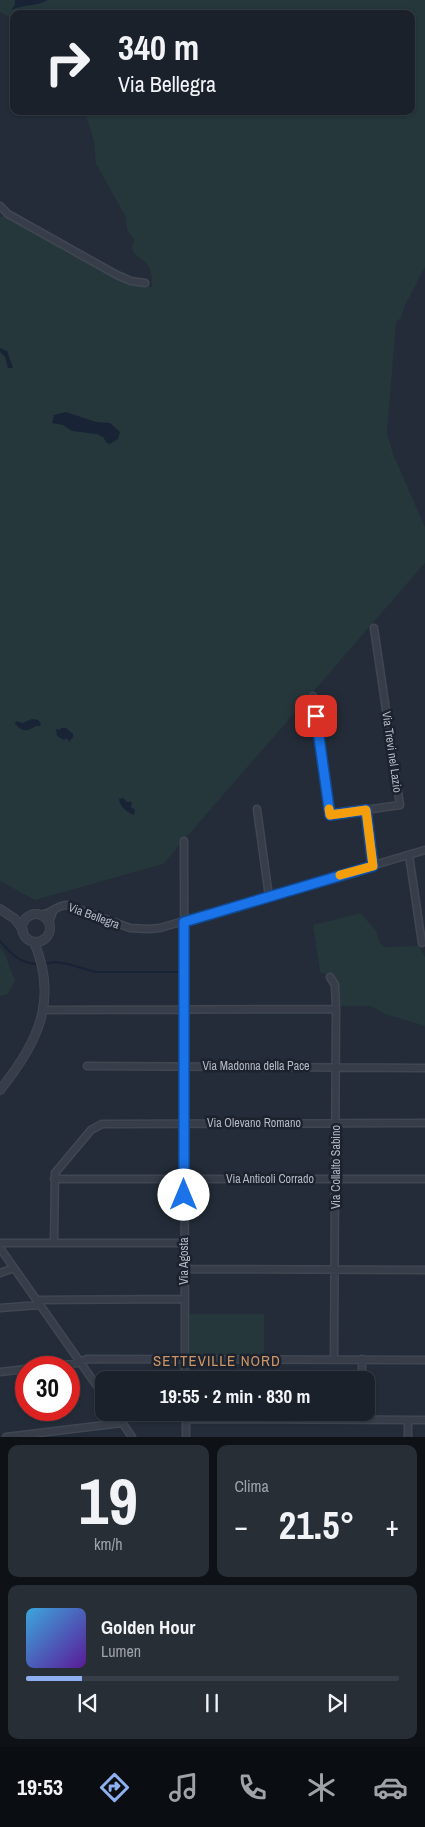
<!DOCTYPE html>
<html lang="it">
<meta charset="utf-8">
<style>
:root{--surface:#1a212a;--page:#272e36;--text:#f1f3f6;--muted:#9fa3a8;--line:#383e47;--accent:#8cb0f0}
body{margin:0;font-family:"Archivo Narrow",sans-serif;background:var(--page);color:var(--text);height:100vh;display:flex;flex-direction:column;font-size:19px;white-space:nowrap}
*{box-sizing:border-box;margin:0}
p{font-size:16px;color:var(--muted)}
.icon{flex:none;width:28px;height:28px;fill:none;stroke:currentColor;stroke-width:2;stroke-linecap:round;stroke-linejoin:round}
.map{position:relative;height:1437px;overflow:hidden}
.details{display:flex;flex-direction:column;gap:8px;padding:8px;background:#0e1217;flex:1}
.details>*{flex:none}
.hud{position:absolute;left:10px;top:10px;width:405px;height:105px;border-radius:10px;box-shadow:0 1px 4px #0004,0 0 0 1px var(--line);background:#1a212a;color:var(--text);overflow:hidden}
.speed{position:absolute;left:15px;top:1356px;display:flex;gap:10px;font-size:25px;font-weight:700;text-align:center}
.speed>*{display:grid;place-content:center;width:65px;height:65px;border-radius:50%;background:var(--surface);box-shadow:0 1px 4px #0004,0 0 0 1px var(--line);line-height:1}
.speed .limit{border:8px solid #d22;background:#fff;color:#111}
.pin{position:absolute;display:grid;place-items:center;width:42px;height:42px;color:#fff;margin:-21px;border-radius:10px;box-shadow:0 2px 8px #0006}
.me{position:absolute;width:55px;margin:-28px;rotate:0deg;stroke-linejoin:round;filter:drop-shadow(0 0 4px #0008)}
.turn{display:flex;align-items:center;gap:18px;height:105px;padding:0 25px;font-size:22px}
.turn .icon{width:65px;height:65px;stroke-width:2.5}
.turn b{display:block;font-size:35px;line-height:42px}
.big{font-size:38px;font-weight:700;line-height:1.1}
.details .widget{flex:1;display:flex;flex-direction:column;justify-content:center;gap:8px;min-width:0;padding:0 18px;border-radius:10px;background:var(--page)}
.details .dial{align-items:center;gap:0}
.dial b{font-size:65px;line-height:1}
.song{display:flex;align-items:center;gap:15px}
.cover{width:60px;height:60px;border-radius:8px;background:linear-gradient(135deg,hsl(200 70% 55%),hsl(270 70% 35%))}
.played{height:5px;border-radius:2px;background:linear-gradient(90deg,var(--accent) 15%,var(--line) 15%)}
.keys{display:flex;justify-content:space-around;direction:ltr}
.heat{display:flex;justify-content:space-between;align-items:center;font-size:28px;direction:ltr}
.details .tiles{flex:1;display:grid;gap:8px;grid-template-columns:1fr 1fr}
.widget:last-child{grid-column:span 2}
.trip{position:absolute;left:95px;top:1371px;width:280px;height:50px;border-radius:10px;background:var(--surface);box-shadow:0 1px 4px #0004,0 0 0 1px var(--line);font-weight:700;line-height:50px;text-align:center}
.menu{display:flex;height:80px;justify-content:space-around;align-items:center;background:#0a0d11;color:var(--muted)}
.menu .icon{width:35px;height:35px}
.menu .active{color:var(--accent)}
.menu b{font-size:22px;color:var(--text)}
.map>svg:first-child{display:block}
.green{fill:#25373a}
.water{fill:#182335}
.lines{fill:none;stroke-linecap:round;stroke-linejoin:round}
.stream{stroke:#182335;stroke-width:2}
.minor-casing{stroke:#404752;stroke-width:9}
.tertiary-casing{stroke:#404752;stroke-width:10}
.minor{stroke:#373e49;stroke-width:6}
.tertiary{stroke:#373e49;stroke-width:8}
.route-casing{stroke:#114b97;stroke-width:12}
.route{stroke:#1a73e8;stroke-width:9}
.slow{stroke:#f59e0b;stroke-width:9}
.labels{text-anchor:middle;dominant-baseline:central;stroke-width:5;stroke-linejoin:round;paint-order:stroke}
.street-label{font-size:12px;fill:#b2b9c5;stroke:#1c232e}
.quarter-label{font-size:15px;letter-spacing:1px;fill:#cc9566;stroke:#1c232e}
</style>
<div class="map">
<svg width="425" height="1437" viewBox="0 0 425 1437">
<rect width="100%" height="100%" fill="#232c38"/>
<!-- green -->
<path class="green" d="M0 0H425V267L405 305 401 318 396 322 387 433 393 454 425 527V563L163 864 35 900 0 881V217L5 215 132 284 152 287C152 280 152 272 148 266 141 255 128 257 134 240L127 229 126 217 96 164 94 142 85 111H411V14H14V19L0 12Z
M361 913 376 931 380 943 385 947 419 946 425 957V1026L385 1014 371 1006H340C338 986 342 978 320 972L313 925Z
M0 948 4 952 15 981 8 994 0 996Z
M190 1314H264V1355H190Z"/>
<!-- water -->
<path class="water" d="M15 0H48C36 7 23 4 11 10L15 5Z
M0 348 7 351 13 368H8L5 357 0 352Z
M66 412 96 422 110 423 120 432 118 439 110 444 107 443 103 437 97 434 72 431 63 425 52 423 54 415Z
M32 719 38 720 41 724 40 726H36C27 731 24 733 15 724L16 721 23 723Z
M61 728H66L73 734V737L69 742 67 738 64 740 57 736 56 729 60 730Z
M123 798 127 802H132L131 807 135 810 134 815C127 812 120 807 119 799Z"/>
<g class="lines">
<!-- stream -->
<path class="stream" d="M0 941C11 954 21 964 38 964
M43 964 56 962 68 964 95 972H179"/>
<defs>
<path id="minor" d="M0 206 8 214 117 275 131 281 145 283
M313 696 330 815 400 805 374 628
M257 809 269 897
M366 810 373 866
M184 841 185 1380
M409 855 422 943
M40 915C51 914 57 905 67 905L130 928 148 929 160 928 425 850
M49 923 53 911
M330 977 335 985 336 1009 334 1359
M43 1010 336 1009
M87 1066 425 1068
M54 1179H425
M0 1243H184
M54 1243 55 1173 91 1130 102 1124 425 1123
M0 1248 104 1396
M184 1269 425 1270
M0 1273 14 1268
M36 1300 184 1299
M0 1308 39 1305
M362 1359V1380
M39 1368 77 1363 87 1359 425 1360
M0 1372 26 1369
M115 1412 132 1437
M186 1412V1437
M186 1419 425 1420
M6 1437 122 1423
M408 1437V1420"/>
<path id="tertiary" d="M0 909 15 919 23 930
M22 928a14 14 0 1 1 28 0a14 14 0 1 1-28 0Z
M0 1090C37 1044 59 1001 34 942"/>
</defs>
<!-- minor casing -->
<use href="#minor" class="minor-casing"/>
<!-- tertiary casing -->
<use href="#tertiary" class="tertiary-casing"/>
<!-- minor -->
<use href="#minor" class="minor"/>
<!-- tertiary -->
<use href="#tertiary" class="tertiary"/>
</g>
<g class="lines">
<defs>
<path id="route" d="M184 1195V922L373 866 366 810 330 815 316 716"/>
</defs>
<!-- route casing -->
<use href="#route" class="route-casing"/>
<!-- route -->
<use href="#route" class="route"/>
<!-- slow -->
<path class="slow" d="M329 809 330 815 366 810 373 866 340 875"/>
</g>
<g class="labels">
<!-- street labels -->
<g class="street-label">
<text transform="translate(392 752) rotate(82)">Via Trevi nel Lazio</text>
<text transform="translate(94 916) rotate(20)">Via Bellegra</text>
<text x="256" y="1066">Via Madonna della Pace</text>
<text x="254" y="1123">Via Olevano Romano</text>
<text transform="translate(336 1167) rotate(-90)">Via Collalto Sabino</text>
<text x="270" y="1179">Via Anticoli Corrado</text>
<text transform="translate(184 1261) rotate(-90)">Via Agosta</text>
</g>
<!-- quarter labels -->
<g class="quarter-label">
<text x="217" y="1360">SETTEVILLE NORD</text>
</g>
</g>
</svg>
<div class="speed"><div class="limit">30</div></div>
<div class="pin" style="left:316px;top:716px;background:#d93025"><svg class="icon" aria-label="arrive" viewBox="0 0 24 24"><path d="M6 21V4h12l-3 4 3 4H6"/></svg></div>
<svg class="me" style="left:184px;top:1195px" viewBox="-20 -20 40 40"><circle r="19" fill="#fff"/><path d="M0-13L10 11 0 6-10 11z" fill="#1a73e8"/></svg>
<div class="trip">19:55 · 2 min · 830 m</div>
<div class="hud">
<div class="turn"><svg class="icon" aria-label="right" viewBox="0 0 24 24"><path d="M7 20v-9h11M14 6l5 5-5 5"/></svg><div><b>340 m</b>Via Bellegra</div></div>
</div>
</div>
<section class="details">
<div class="tiles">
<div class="widget dial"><b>19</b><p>km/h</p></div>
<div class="widget"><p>Clima</p>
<div class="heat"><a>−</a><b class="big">21.5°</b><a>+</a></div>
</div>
<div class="widget">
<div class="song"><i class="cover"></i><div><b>Golden Hour</b><p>Lumen</p></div></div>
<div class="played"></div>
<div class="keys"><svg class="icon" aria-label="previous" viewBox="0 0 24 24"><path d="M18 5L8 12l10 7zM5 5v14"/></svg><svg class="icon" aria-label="pause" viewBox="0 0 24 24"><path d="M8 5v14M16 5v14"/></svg><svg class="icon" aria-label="next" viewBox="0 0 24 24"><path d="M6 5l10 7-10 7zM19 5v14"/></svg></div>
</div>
</div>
</section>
<nav class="menu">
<b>19:53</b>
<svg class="icon active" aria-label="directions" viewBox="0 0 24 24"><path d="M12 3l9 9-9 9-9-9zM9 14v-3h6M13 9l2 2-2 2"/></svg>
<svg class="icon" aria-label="music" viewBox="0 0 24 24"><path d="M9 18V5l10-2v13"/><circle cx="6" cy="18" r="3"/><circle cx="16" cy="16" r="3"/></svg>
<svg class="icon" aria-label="phone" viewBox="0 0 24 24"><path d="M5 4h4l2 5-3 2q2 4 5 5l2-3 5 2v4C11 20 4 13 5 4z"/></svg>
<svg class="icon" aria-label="climate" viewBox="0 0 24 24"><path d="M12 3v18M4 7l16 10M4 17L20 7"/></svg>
<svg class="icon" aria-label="car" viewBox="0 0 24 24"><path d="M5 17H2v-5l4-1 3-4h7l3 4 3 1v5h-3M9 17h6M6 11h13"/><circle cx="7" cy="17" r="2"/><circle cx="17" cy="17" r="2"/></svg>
</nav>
